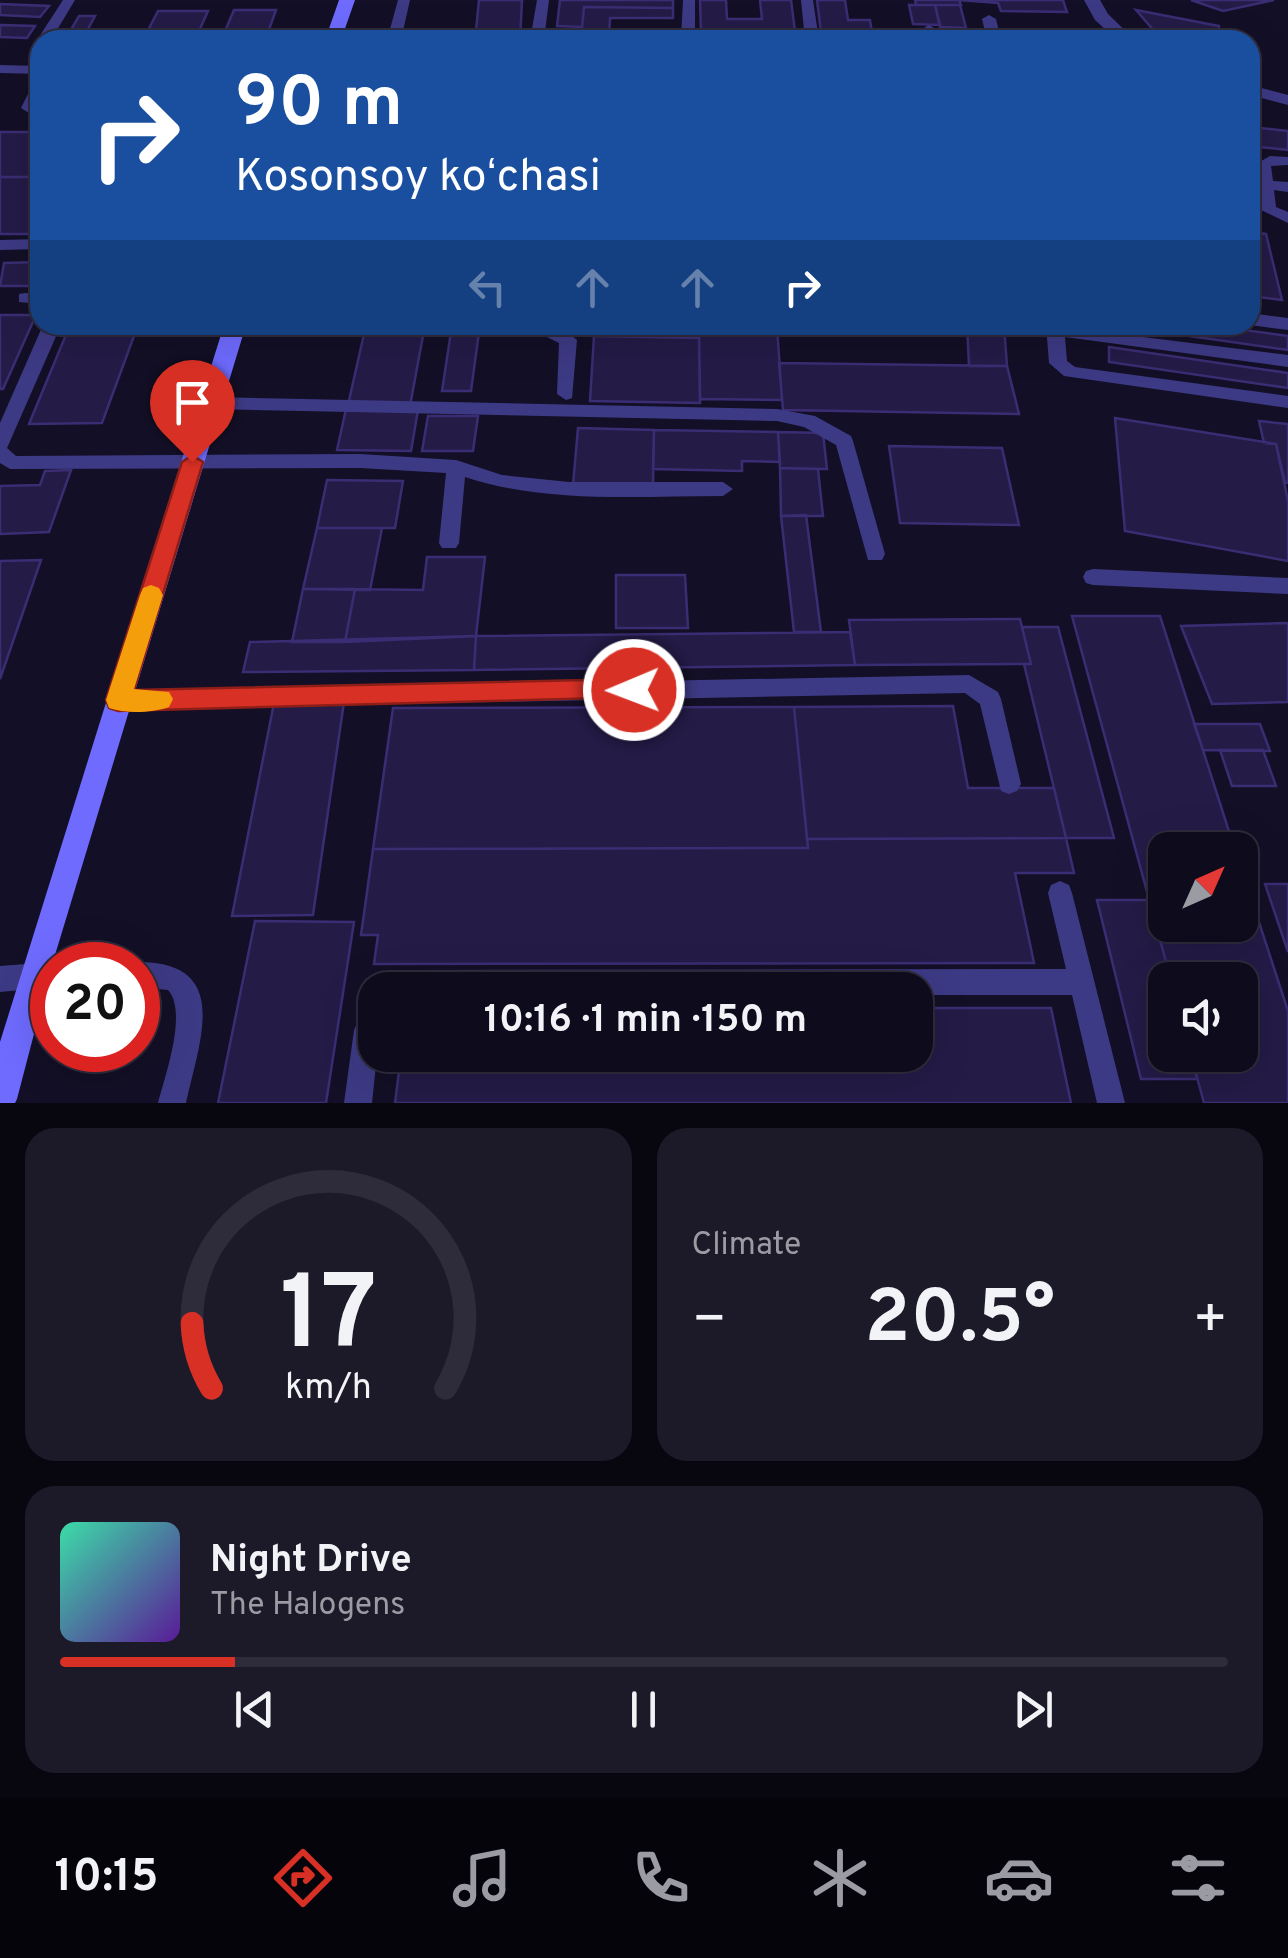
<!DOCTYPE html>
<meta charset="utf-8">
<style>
:root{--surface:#0e0b1c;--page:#1c1929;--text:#f1f3f6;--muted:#9b9ba3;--line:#2e2b3b;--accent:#d93025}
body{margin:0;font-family:Overpass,sans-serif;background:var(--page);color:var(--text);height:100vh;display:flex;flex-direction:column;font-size:38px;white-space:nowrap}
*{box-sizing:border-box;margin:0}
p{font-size:32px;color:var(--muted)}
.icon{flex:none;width:55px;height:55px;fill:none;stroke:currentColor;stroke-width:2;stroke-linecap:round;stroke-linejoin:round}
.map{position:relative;height:1103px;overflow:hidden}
.sheet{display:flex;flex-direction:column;gap:25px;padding:25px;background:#08060f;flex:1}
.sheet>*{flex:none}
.banner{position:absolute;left:30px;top:30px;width:1230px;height:305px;border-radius:30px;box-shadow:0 10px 40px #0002,0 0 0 2px var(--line);background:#1a4fa0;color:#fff;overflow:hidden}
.needle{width:65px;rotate:45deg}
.fabs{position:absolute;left:1148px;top:832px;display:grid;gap:20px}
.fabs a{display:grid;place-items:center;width:110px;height:110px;border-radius:20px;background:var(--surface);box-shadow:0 10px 40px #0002,0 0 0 2px var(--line);font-size:50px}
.speed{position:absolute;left:30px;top:942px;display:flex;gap:20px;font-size:50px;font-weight:700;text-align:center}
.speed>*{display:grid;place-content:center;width:130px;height:130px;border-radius:50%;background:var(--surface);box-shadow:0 10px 40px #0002,0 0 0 2px var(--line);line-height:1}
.speed .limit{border:15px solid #d22;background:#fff;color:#111}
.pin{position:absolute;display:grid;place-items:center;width:85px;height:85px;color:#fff;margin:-102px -42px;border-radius:50% 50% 50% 0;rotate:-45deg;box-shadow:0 0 10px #0007}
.pin .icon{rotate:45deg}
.me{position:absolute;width:110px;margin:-55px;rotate:269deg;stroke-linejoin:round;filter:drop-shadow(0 0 8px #0008)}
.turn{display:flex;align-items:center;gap:35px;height:210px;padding:0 40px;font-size:45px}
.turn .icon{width:130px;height:130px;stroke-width:2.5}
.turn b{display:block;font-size:70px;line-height:85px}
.lanes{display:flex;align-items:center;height:95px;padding:0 40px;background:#0003;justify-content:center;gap:50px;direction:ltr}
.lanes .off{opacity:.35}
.big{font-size:75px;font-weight:700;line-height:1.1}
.sheet .card{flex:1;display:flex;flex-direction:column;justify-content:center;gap:15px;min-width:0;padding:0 35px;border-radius:30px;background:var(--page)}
.sheet .dial{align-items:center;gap:0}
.dial svg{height:260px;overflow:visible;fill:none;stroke:var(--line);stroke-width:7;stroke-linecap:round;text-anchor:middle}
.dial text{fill:var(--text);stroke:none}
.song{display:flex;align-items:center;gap:30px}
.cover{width:120px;height:120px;border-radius:15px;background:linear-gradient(135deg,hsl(160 70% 55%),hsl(270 70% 35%))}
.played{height:10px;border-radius:5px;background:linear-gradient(90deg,var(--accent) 15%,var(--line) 15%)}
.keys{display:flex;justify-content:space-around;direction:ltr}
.heat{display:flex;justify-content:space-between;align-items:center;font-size:55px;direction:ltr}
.sheet .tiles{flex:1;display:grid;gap:25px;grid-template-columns:1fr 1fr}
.card:last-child{grid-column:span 2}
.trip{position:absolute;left:358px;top:972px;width:575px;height:100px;border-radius:30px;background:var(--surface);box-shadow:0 10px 40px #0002,0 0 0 2px var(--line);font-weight:700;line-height:100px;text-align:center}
.tab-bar{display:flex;height:160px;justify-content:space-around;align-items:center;background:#06040b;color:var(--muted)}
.tab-bar .icon{width:70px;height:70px}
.tab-bar .active{color:var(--accent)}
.tab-bar b{font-size:45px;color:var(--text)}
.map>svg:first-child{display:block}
.building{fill:#241b47;stroke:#3b2d73;stroke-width:2.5}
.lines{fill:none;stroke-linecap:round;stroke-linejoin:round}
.service{fill:#3d3a85;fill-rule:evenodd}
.minor{fill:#3d3a85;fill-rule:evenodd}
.secondary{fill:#6f6bff;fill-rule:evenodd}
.route{fill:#d93025;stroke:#8d1f18;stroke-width:2.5}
.slow{fill:#f59e0b}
</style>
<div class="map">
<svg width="1288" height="1103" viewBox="0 0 1288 1103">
<rect width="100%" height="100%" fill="#130f26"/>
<!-- building -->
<path class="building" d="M479 0H522L520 40H475Z
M560 0H673V8L584 7 582 27 557 26Z
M700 0H726L727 19H762L760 0H791L795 31H701Z
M817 0H845L848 20H870L872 33 821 32Z
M915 0H959L961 5H916Z
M959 0H1063L1067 12 1001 11 998 3Z
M1191 0H1274L1223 11Z
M0 4 49 6 40 17 0 15Z
M909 5H935L940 25 913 24Z
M935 5H960L966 28 940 27Z
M584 7 673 8V18H610L609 40H581Z
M234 10H276L266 38H222Z
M1136 10 1219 26 1217 40H1162Z
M158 11H208L195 40H143Z
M79 16H95L82 40H65Z
M0 25 35 26 27 38 0 37Z
M942 27 966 28 969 40H945Z
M701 31H739L740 40H701Z
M1250 127 1288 131V150L1250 146Z
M0 132H40V177H0Z
M0 177H40V234H0Z
M1250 232 1266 234 1282 300 1250 296Z
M40 262V286H0L4 263Z
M0 315H36L3 389H0Z
M70 325H138L102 423 29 424Z
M366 325H425L410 406 348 405Z
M452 325H480L471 391H442Z
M699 325 777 326 782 400 700 399Z
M967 325H1004L1007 366H969Z
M1112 325H1207L1288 336V350Z
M594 336 699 338 700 403 590 401Z
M1109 347 1288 373V388L1109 362Z
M779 363 1007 366 1019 414 783 410Z
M346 409 418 410 411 451 337 450Z
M428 416H478L473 451H422Z
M1115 418 1276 444 1288 501V561L1125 531Z
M1259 421 1288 424V483L1285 482 1276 444 1264 443Z
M578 428 654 430 653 487 573 485Z
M654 430 778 432 780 462 742 461V471L653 469Z
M778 432 823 433 827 469 780 468Z
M889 446 1002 448 1019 525 900 523Z
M780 468 818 469 823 516H781Z
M71 470 49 532 0 534V486L40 485 45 471Z
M327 480 403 481 395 528H317Z
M806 515 821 632H794L781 516Z
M317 528H382L370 590 303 589Z
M427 557H485L476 636 345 642 355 589 423 590Z
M41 560 0 679V561Z
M616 575H685L688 628H616Z
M303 589H355L345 642H292Z
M1072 616H1160L1235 850H1165V925H1240V864L1288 1011V1103H1204L1191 1055H1240V980H1171Z
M1020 619 1031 664 855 665 849 620Z
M1288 623V702L1212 704 1181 626Z
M1022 627H1058L1114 838H1066L1024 664H1031Z
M850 632 855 665 474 670 476 636Z
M476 636 474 670 243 672 250 642Z
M344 702 313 915 232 916 274 703Z
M953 706 968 788H1054L1066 838 807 839 794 707Z
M794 707 808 848 373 849 393 708Z
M1194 724H1260L1270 751 1203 750Z
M1220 750H1263L1276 786H1232Z
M1066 838 1074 873H1015L1034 963 374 964 378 935H361L373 849 808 848 807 839Z
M1265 884H1288V952Z
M1097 900H1149L1171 980H1165V1055H1191L1197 1079H1141Z
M255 921 354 922 326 1103H218Z
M915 1008H1051L1071 1103H395L401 1055H915Z"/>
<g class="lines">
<!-- service -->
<path class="service" d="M63 0H75L51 40H40L39 43 37 40Z
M398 0H410L401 40H387Z
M537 0H549L544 40H530Z
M683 0H695V40H681Z
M801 0H813L819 40H805Z
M989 15 996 19 1001 40H987L982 19Z
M929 25 936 29 938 40H924L922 29Z
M0 65 40 66V74L0 73Z
M40 80V98L36 107 40 110V120L21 108 33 84Z
M1270 156 1288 157V165L1271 166 1273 181 1288 182V192L1274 190 1276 207 1288 212V223L1261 210 1256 164Z
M40 239V249L0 250V240Z
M25 293 40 294V304L19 302V294Z
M1250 313 1288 318V330L1250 325Z
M43 325H61L7 448 16 456 360 454 456 460 502 475 569 482H723L733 489 723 496C637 496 547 504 465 477L459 543 456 548H442L439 543 446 473 360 468 10 469 0 463V423Z
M523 325C543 325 562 326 577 340L572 398 566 400 557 394 559 343Z
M797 325H871L862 331 804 334 798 332Z
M1046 325 1288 355V367L1065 337 1067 361 1075 367 1288 396V408L1064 376 1049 363Z
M211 397 777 409 815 416 851 436 853 441 885 554 882 560H868L836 445 804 427 777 421 211 409 202 403Z
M1093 569 1288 578V594L1093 585 1086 583 1083 577 1086 571Z
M969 675 998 692 1001 699 1021 784 1017 791 1009 794 1001 791 980 704 965 693 118 709 110 707 107 700 110 693 118 691Z
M1060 881 1069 885 1072 893 1125 1103H1097L1072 995H915V990H386L390 981 419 970 1066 969 1048 893 1051 885Z
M52 962 59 965H52V987L0 992V966Z
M138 962C233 962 199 1042 186 1103H158C165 1076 188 1012 168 990L138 987V965H131Z
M375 1000 377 1055 372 1103H344L354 1030 366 1004Z"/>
<!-- minor -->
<path class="minor" d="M1084 0H1100L1108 14 1135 40H1117L1095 20Z
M1250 85 1288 95V105L1250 95Z"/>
<!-- secondary -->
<path class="secondary" d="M339 0H355L341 40H325Z
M224 325H246L52 965 17 1099 15 1103H0V1042Z"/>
</g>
<!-- route -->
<path class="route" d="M192 455 203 462 134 690 634 679 643 683 646 690 643 697 118 711 109 708 106 700 182 462Z"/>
<!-- slow -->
<path class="slow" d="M151 585 159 588 163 595 134 689 169 692 173 699 169 707C152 713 126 714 109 708L106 700 140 595 143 588Z"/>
</svg>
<div class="fabs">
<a><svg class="needle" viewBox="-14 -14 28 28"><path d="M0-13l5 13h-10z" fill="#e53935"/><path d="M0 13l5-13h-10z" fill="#9b9ba3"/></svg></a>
<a><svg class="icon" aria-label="sound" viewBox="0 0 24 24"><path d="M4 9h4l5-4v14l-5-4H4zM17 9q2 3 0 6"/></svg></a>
</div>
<div class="speed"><div class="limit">20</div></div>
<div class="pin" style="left:192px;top:462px;background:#d93025"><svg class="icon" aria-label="arrive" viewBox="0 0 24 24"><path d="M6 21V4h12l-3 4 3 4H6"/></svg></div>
<svg class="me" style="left:634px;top:690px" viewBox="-20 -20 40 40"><circle r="17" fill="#d93025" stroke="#fff" stroke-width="3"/><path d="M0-11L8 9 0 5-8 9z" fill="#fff"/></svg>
<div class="trip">10:16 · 1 min · 150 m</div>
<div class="banner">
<div class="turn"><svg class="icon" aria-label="right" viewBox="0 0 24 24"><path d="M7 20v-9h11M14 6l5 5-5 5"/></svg><div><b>90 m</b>Kosonsoy koʻchasi</div></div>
<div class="lanes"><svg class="icon off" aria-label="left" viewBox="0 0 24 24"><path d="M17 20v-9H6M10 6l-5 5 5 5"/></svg><svg class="icon off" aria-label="ahead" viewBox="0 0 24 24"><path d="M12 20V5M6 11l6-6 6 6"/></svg><svg class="icon off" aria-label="ahead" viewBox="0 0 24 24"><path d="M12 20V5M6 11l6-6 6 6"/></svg><svg class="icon" aria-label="right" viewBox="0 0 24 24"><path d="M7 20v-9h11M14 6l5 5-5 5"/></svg></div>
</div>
</div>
<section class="sheet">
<div class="tiles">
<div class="card dial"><svg viewBox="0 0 100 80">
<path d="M14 69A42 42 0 1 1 86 69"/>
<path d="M14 69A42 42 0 0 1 8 49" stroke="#d93025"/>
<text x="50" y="56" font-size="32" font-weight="700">17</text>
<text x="50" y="72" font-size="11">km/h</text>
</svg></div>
<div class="card"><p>Climate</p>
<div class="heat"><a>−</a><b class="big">20.5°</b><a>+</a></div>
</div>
<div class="card">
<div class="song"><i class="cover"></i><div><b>Night Drive</b><p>The Halogens</p></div></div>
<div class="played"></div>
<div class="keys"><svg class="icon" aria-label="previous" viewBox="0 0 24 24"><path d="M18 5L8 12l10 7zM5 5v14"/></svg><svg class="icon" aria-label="pause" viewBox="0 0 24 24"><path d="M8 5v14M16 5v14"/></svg><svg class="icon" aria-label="next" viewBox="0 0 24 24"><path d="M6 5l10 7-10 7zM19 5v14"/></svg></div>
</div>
</div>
</section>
<nav class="tab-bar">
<b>10:15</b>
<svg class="icon active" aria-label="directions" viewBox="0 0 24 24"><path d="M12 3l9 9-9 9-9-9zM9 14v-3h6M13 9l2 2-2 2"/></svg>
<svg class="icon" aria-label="music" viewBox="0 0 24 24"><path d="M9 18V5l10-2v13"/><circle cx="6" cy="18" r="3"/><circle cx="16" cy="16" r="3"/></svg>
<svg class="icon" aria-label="phone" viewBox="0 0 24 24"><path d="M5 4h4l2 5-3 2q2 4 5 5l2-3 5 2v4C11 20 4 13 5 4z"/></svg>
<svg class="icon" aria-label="climate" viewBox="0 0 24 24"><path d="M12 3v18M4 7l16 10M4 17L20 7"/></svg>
<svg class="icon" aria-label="car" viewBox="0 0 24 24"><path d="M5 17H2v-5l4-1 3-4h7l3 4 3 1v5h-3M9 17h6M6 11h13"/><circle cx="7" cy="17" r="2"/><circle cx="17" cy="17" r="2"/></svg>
<svg class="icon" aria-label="filters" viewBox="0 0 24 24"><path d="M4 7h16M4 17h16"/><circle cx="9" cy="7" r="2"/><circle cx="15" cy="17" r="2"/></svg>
</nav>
